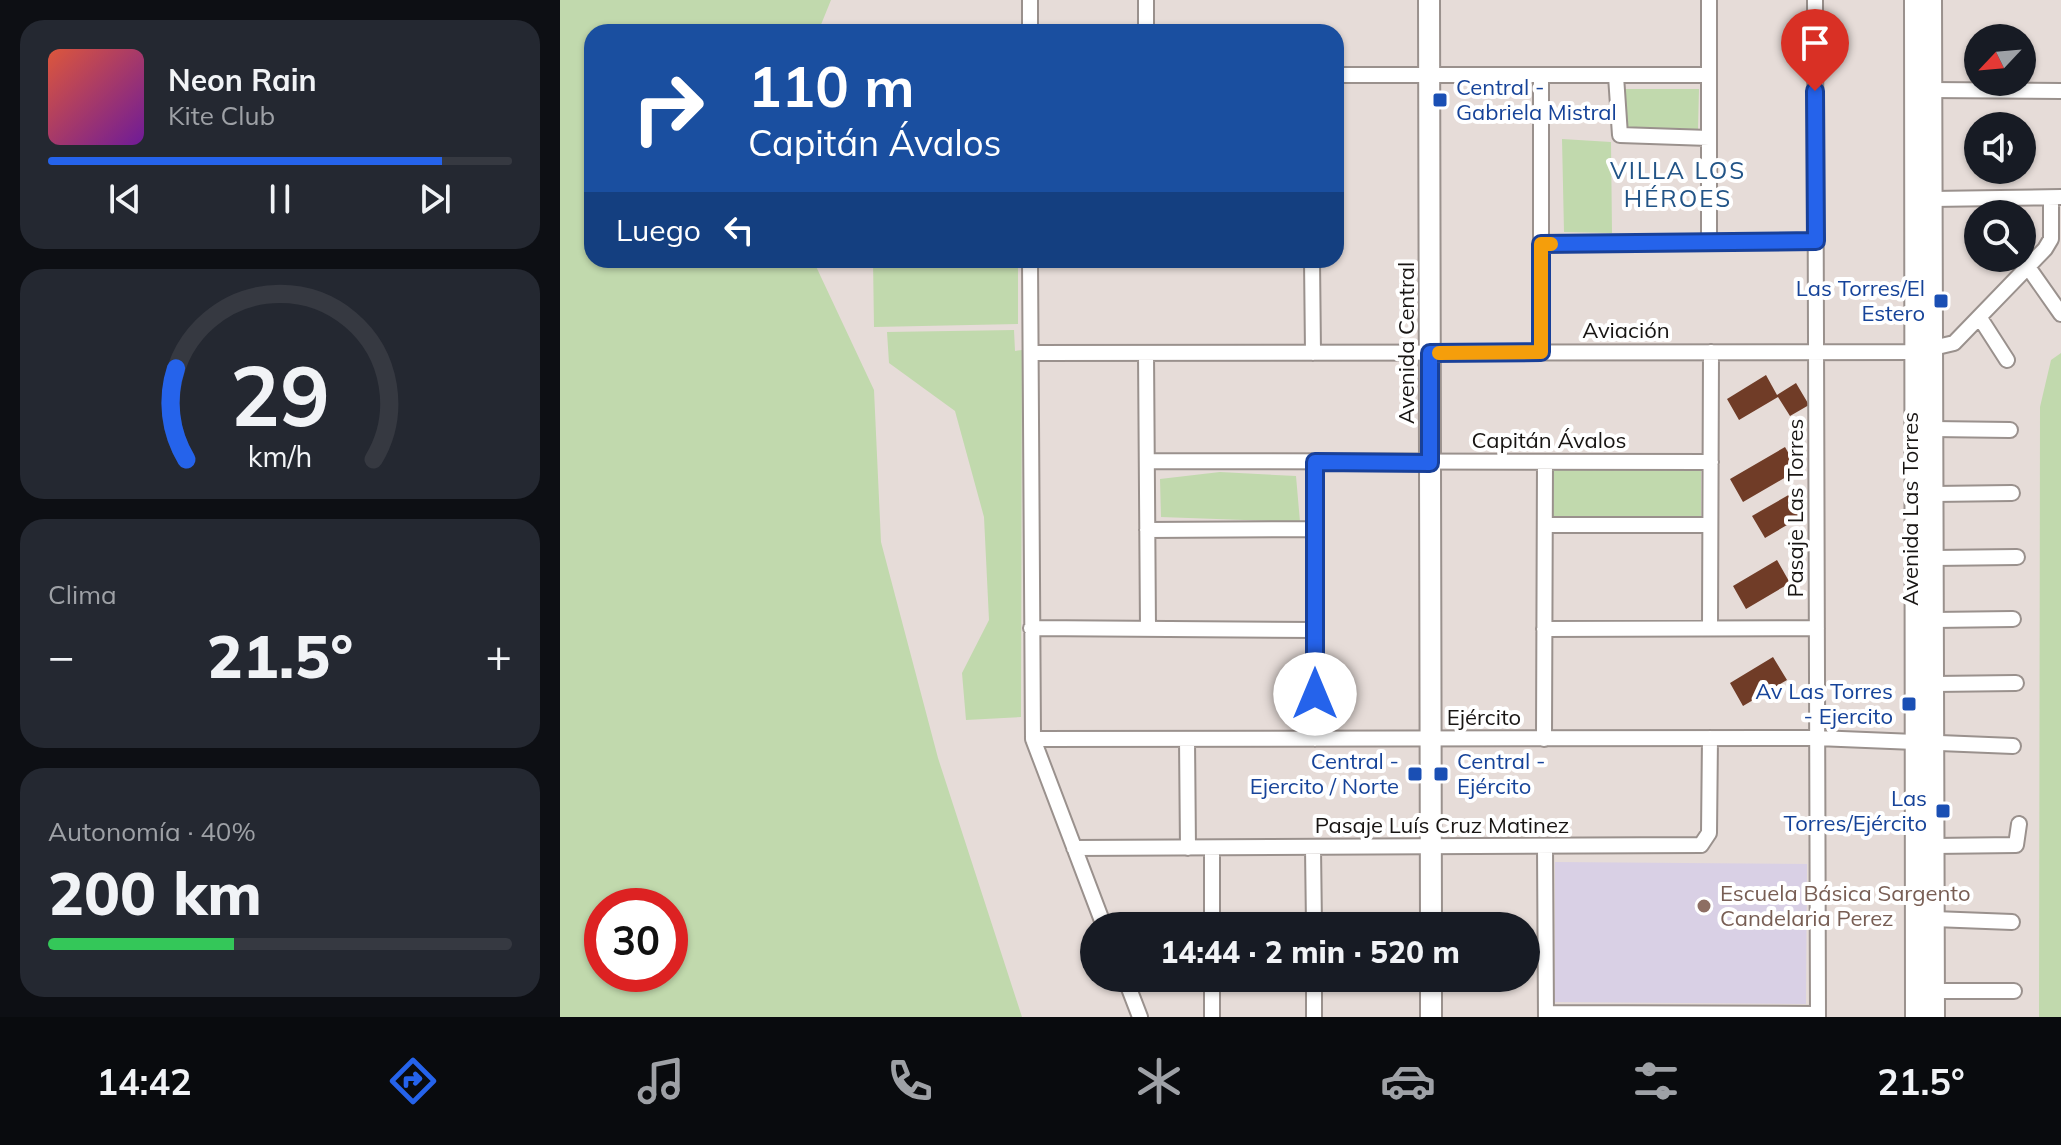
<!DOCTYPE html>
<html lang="es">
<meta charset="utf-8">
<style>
:root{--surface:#171b24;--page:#242831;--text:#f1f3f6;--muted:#9ea1a6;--line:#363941;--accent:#2563eb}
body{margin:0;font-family:Mulish,sans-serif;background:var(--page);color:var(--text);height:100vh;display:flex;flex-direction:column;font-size:30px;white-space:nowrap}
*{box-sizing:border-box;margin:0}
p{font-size:26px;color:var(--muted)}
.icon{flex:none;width:44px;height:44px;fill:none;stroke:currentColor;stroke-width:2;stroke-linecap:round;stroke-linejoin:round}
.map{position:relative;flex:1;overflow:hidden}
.side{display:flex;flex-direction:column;gap:20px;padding:20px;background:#0d0f14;width:560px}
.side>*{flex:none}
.hud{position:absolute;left:24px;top:24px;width:760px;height:244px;border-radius:24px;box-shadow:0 2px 6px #0004;background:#1a4fa0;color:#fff;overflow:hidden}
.needle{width:52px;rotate:244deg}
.controls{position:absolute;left:1404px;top:24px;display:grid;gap:16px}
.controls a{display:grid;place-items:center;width:72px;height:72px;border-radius:50%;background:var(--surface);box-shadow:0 2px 6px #0004;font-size:40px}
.speed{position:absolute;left:24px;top:888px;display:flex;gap:16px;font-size:40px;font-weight:700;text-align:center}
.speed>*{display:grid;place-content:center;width:104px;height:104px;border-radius:50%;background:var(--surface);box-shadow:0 2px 6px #0004;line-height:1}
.speed .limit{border:12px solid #d22;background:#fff;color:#111}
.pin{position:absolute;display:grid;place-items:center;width:68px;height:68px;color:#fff;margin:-82px -34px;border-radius:50% 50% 50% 0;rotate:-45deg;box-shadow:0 0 8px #0007}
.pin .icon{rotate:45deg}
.me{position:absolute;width:88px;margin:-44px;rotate:0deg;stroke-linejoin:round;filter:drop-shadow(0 0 6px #0008)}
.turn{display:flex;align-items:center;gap:28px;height:168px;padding:0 32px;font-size:36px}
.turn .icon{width:104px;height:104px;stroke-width:2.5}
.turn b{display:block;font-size:56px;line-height:68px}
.then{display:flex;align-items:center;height:76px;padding:0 32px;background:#0003;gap:16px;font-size:30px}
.big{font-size:60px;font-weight:800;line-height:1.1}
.side .widget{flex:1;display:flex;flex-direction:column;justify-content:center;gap:12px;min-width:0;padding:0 28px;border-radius:24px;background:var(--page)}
.side .dial{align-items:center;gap:0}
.dial svg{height:208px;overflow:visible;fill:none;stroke:var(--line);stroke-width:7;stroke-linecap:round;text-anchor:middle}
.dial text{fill:var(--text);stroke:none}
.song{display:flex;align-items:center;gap:24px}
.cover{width:96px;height:96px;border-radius:12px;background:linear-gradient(135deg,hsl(10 70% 55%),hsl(280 70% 35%))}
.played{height:8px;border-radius:4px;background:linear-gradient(90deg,var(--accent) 85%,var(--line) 85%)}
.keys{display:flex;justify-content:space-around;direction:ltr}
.heat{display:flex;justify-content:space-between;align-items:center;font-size:44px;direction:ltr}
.charge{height:12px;border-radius:6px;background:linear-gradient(90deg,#34c759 40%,var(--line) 0)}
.trip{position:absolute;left:520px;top:912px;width:460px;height:80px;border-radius:40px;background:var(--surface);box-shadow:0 2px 6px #0004;font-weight:800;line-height:80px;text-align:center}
.menu{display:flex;height:128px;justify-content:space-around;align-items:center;background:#090b0e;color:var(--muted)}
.menu .icon{width:56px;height:56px}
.menu .active{color:var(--accent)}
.menu b{font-size:36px;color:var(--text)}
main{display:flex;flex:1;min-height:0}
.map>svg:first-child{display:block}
.education{fill:#d9d0e5}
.green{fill:#c1d9ad;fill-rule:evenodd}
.building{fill:#703c27}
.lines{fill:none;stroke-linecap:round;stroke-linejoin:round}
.street-casing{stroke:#9a918d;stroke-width:18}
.secondary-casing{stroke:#9a918d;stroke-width:24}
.street{stroke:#fff;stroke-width:14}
.secondary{stroke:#fff;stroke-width:20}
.route-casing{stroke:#184099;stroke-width:20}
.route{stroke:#2563eb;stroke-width:14}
.slow{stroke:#f59e0b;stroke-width:14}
.transit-dot{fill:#1a4fb4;stroke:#fff;stroke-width:3}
.education-dot{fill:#8d6e63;stroke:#fff;stroke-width:3}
.labels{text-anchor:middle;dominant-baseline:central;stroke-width:8;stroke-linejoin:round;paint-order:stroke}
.transit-label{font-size:22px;fill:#164399;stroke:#fff;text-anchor:end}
.street-label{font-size:22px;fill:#181513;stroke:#fff}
.education-label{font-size:22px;fill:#785e54;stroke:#fff;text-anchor:start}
.neighbourhood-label{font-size:24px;letter-spacing:2px;fill:#225487;stroke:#fff}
</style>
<main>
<section class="side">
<div class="widget">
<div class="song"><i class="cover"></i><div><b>Neon Rain</b><p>Kite Club</p></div></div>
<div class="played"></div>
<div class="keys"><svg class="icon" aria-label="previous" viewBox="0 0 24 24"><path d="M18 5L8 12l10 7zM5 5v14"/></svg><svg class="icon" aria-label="pause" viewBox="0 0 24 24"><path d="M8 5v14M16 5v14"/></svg><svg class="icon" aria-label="next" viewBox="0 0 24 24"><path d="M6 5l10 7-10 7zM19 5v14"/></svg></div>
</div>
<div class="widget dial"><svg viewBox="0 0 100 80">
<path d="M14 69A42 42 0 1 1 86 69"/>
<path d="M14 69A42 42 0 0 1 10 34" stroke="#2563eb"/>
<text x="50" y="56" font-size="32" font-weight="700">29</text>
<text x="50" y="72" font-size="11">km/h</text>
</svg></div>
<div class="widget"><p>Clima</p>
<div class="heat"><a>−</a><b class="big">21.5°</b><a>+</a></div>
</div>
<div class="widget"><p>Autonomía · 40%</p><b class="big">200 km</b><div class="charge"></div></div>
</section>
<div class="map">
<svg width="1501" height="1017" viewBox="0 0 1501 1017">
<rect width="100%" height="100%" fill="#e6dcd8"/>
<!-- education -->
<path class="education" d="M995 862 1247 864 1246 1004 995 1002Z"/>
<!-- green -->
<path class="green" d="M0 0H271L258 32H32V260H253L314 390 321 542 378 758 462 1017H0ZM110 906V974H42V906Z
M1064 89H1139L1138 129 1064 130Z
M1002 139 1051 142 1052 233 1004 232Z
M313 260H458V324L314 327Z
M454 330 455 351 462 350 461 717 406 720 402 673 429 620 424 517 395 411 329 363 327 332Z
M1501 353V1017H1479L1480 407 1491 360Z
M992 469 1141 470V518L992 517Z
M660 472 736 476 740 522 601 517 600 479Z"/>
<!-- building -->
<path class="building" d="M1206 375 1217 395 1236 383 1249 405 1230 416 1218 397 1179 420 1167 399Z
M1225 447 1238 470 1183 502 1170 479Z
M1232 493 1244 515 1205 538 1192 516Z
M1217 560 1230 583 1186 609 1173 586Z
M1213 657 1227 680 1183 706 1170 683Z"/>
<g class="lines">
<defs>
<path id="street" d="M470 0V32
M1149 0V243
M1255 0 1258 1017
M586 32V0
M776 75H1149
M1056 76 1060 135 1149 138
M1371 90 1501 91
M1372 199 1501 197
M981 244 1256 241
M470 260 473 739 544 926
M752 260 753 353
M1468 267 1501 314
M1420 318 1447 360
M981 352V75
M471 353 1356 352 1394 343 1485 249 1491 239V199
M586 353 588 629
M1373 429 1450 430
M587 461 1151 462
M755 462V739
M1374 494 1452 493
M985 525H1150
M587 530 755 529
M1374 558 1457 557
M1374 620 1453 619
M471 628 755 630
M1150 628 1151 352
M984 629 1257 628
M1375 684 1456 683
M473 739 1257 738 1453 746
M627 739 628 848
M984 739 985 462
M1374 846 1456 845 1459 824
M985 847 986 1017
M514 848 1141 845 1149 833 1150 738
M753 848 754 926
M1374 919 1452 922
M652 926V848
M565 978 580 1017
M754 978V1017
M1374 991H1454
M986 1013 1258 1014
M652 1017V978"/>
<path id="secondary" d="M869 0 871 926
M1355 0 1356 1017
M1371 0 1374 1017
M871 978V1017"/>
</defs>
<!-- street casing -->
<use href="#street" class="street-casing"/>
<!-- secondary casing -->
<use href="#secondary" class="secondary-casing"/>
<!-- street -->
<use href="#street" class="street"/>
<!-- secondary -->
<use href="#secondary" class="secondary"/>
</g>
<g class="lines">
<defs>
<path id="route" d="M755 694V462L870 463V353L981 352V244L1256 241 1255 91"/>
</defs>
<!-- route casing -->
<use href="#route" class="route-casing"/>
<!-- route -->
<use href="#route" class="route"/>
<!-- slow -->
<path class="slow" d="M879 353 981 352V244H991"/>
</g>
<!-- markers -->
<g class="transit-dot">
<rect x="872" y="92" width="16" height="16" rx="4"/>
<rect x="1373" y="293" width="16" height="16" rx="4"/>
<rect x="1341" y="696" width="16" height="16" rx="4"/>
<rect x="847" y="766" width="16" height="16" rx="4"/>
<rect x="873" y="766" width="16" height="16" rx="4"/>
<rect x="1375" y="803" width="16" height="16" rx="4"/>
</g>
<circle class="education-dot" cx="1144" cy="906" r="8"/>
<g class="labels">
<!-- transit labels -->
<g class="transit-label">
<text x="896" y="87" text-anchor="start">Central -<tspan x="896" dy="25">Gabriela Mistral</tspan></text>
<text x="1365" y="288">Las Torres/El<tspan x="1365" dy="25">Estero</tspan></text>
<text x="1333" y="691">Av Las Torres<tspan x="1333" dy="25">- Ejercito</tspan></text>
<text x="839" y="761">Central -<tspan x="839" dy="25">Ejercito / Norte</tspan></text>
<text x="897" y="761" text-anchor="start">Central -<tspan x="897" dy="25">Ejército</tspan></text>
<text x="1367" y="798">Las<tspan x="1367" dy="25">Torres/Ejército</tspan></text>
</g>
<!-- street labels -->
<g class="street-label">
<text x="1066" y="330">Aviación</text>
<text transform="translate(846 343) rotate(-90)">Avenida Central</text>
<text x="989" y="440">Capitán Ávalos</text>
<text transform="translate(1235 508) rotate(-90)">Pasaje Las Torres</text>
<text transform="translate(1350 509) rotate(-90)">Avenida Las Torres</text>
<text x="924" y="717">Ejército</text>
<text x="882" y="825">Pasaje Luís Cruz Matinez</text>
</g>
<!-- education labels -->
<g class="education-label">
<text x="1160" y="893">Escuela Básica Sargento<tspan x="1160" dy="25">Candelaria Perez</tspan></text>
</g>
<!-- neighbourhood labels -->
<g class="neighbourhood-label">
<text x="1118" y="170">VILLA LOS<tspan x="1118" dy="28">HÉROES</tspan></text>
</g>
</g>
</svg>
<div class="controls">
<a><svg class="needle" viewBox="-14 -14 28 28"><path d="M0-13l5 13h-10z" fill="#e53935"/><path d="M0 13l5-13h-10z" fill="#9ea1a6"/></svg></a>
<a><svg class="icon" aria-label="sound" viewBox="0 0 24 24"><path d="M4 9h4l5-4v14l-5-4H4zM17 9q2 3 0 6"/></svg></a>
<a><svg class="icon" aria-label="search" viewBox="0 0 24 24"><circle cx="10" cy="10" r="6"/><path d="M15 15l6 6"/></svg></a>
</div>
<div class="speed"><div class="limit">30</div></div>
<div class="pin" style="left:1255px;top:91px;background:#d93025"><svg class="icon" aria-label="arrive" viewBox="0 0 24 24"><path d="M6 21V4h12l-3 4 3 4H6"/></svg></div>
<svg class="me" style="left:755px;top:694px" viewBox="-20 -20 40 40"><circle r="19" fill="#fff"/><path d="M0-13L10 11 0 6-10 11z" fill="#2563eb"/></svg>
<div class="trip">14:44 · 2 min · 520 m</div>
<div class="hud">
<div class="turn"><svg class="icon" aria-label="right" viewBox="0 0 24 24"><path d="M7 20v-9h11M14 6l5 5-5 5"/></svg><div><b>110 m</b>Capitán Ávalos</div></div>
<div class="then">Luego<svg class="icon" aria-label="left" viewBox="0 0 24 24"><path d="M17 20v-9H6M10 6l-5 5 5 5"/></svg></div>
</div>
</div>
</main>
<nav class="menu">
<b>14:42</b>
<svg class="icon active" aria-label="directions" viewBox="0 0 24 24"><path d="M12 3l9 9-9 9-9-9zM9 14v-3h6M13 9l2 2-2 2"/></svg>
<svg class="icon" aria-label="music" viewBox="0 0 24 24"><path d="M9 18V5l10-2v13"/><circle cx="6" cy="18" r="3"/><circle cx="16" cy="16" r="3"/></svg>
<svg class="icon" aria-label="phone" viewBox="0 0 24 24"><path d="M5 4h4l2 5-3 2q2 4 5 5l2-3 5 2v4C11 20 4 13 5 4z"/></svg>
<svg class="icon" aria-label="climate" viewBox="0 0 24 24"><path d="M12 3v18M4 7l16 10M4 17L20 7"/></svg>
<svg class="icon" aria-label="car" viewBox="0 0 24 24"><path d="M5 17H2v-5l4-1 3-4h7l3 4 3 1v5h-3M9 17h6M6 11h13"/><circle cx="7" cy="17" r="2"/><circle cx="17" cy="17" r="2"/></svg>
<svg class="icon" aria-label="filters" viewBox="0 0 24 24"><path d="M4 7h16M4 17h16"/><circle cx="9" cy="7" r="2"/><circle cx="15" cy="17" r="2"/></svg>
<b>21.5°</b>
</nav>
